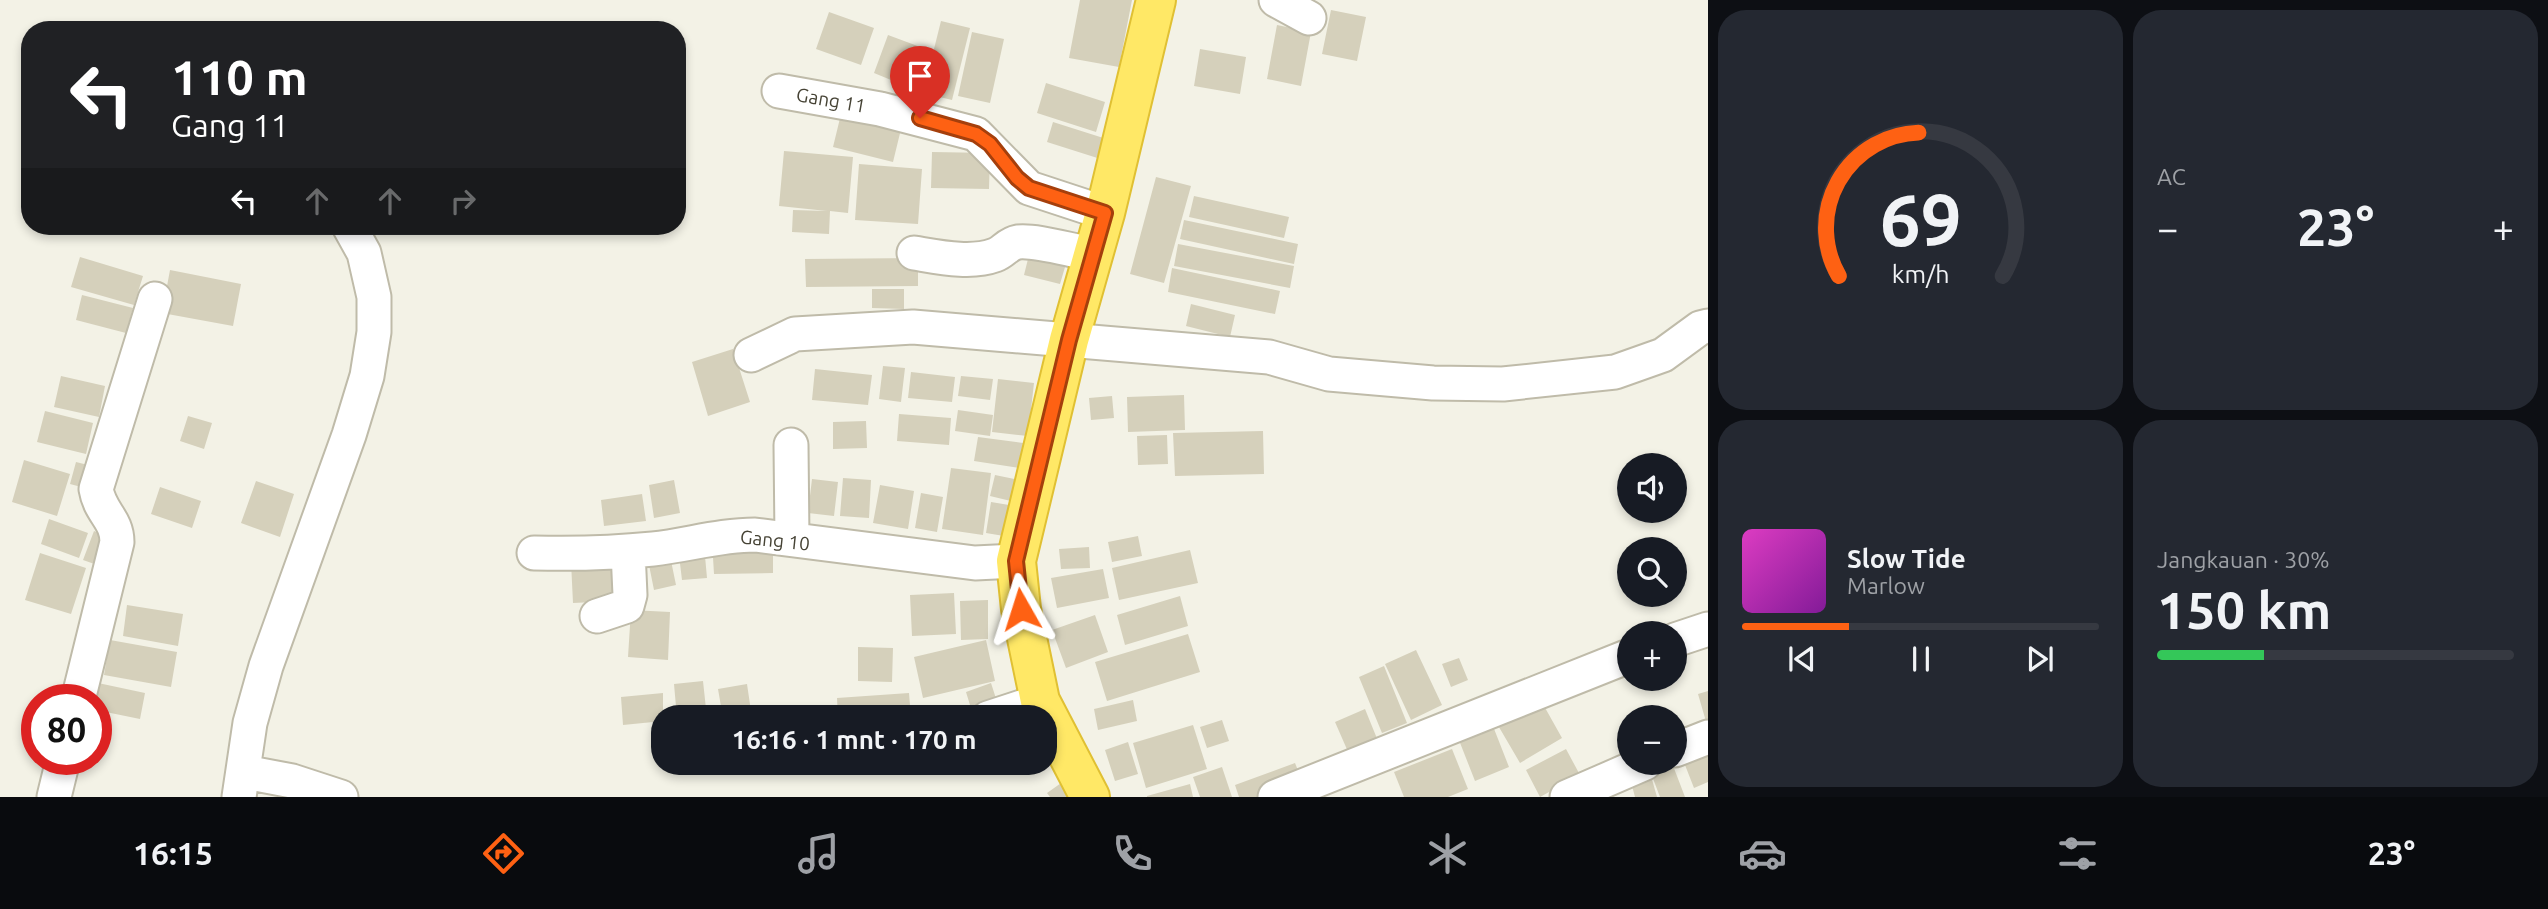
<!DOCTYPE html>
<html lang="id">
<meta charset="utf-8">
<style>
:root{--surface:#171b24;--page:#242831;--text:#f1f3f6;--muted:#9ea1a6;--line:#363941;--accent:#fe6113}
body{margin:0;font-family:Ubuntu,sans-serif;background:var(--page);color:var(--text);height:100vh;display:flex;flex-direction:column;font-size:26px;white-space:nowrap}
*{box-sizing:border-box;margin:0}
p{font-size:23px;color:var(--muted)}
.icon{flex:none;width:38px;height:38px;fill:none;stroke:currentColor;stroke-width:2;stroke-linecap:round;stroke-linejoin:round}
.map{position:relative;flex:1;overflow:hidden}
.sheet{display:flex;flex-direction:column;gap:10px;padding:10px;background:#0d0f14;width:840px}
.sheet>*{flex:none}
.guide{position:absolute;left:21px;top:21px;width:665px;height:214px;border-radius:28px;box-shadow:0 4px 10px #0003;background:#202124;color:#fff;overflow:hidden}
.buttons{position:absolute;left:1617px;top:453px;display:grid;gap:14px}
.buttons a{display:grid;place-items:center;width:70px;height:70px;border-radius:50%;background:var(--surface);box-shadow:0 4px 10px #0003;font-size:35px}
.speed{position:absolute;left:21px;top:684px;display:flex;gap:14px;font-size:35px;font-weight:700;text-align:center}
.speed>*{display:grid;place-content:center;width:91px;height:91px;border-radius:50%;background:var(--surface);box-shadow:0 4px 10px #0003;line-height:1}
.speed .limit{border:10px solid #d22;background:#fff;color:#111}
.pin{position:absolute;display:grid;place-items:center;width:60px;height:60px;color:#fff;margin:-72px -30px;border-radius:50% 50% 50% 0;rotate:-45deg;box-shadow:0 0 7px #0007}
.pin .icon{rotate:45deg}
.me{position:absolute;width:77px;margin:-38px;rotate:354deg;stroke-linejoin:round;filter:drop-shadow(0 0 5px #0008)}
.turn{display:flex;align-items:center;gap:24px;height:147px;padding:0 35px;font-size:32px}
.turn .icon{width:91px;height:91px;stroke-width:2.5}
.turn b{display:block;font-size:49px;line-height:60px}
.lanes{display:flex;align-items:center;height:66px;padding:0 35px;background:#0003;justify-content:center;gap:35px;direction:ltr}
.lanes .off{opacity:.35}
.big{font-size:52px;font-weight:700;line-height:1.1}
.sheet .tile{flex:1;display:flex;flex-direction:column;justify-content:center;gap:10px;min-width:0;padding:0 24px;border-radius:28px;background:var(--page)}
.sheet .dial{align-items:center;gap:0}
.dial svg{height:182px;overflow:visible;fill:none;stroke:var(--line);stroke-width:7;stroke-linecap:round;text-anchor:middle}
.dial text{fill:var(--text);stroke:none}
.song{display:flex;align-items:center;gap:21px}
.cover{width:84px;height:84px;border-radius:10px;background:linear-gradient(135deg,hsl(310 70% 55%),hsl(290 70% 35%))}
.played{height:7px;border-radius:4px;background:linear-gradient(90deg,var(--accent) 30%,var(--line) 30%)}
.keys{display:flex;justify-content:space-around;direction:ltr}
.heat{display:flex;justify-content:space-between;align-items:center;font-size:38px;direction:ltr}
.charge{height:10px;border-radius:5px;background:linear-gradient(90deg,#34c759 30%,var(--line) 0)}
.sheet .tiles{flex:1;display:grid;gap:10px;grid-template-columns:repeat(2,1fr)}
.trip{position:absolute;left:651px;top:705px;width:406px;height:70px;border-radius:28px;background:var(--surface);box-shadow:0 4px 10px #0003;font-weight:700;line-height:70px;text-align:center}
.tabs{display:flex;height:112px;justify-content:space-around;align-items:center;background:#090b0e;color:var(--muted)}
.tabs .icon{width:49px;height:49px}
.tabs .current{color:var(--accent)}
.tabs b{font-size:32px;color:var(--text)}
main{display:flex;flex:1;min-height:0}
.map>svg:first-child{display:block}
.building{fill:#d5d0bb}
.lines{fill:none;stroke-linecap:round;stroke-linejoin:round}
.minor-casing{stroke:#bfbba9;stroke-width:37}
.highway-casing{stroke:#e0c033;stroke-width:42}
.minor{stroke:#fff;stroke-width:33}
.highway{stroke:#ffe866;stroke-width:38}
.route-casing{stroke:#a53f0c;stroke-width:18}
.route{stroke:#fe6113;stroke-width:12}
.labels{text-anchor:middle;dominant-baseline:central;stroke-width:7;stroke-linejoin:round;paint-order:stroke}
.street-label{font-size:19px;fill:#464335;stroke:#fff}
</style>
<main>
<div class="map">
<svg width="1708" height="797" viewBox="0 0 1708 797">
<rect width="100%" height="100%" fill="#f3f2e6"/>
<!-- building -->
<path class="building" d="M1080 0H1132L1119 67 1069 58Z
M1331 10 1366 17 1357 61 1322 54Z
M829 12 874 28 861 65 816 49Z
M941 21 970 28 952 100 923 93Z
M1277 25 1311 32 1301 86 1267 79Z
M972 32 1004 39 990 103 958 96Z
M888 35 923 48 908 87 874 73Z
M1200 49 1246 57 1240 94 1194 86Z
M1046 83 1105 102 1096 132 1037 113Z
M842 110 902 125 893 162 833 147Z
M1053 122 1116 142 1110 162 1047 142Z
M784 151 853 157 848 213 830 211 829 234 792 232 793 210 827 211 779 206Z
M932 152 990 153 989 189 931 188Z
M859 164 922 169 918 224 855 220Z
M1156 177 1191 186 1164 283 1130 274Z
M1194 196 1289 217 1284 238 1189 217Z
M1184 220 1298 244 1294 264 1180 239Z
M1178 244 1294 266 1290 288 1174 266Z
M1031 247 1068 257 1060 284 1024 275Z
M80 257 143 276 134 305 71 287Z
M918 258V286L806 287 805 259Z
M1172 268 1280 291 1275 314 1168 292Z
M170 270 241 284 233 326 162 313Z
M872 289H904V309L872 308Z
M82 295 133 308 126 333 76 320Z
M1191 304 1235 315 1230 337 1186 326Z
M733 349 750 402 708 416 692 362Z
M883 366 905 368 901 402 879 399Z
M815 369 872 375 868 405 812 400Z
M911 372 955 377 952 402 908 398Z
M61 376 105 386 99 417 54 407Z
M961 376 993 379 990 400 958 396Z
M998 379 1034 383 1028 436 992 432Z
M1184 395 1185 430 1128 432 1127 397Z
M1112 396 1114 418 1091 420 1089 398Z
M958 410 993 415 990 436 955 431Z
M45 411 93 423 86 454 37 442Z
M899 414 951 418 949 445 897 441Z
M188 416 212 423 204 449 180 441Z
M866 421 867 448 833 449V422Z
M1263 431 1264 474 1175 476 1173 433Z
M1167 435 1168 464 1138 465 1137 436Z
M978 437 1023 443 1019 468 974 461Z
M24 460 70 474 57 516 12 502Z
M76 462 92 466 85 488 70 484Z
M951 468 991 473 983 535 942 529Z
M995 475 1019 480 1015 502 990 496Z
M843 478 871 480 869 518 840 516Z
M812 479 838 482 834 516 808 513Z
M674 480 680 513 654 518 649 485Z
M256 481 294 494 280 537 241 523Z
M880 485 914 491 908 529 873 523Z
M160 487 201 501 192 528 151 514Z
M921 493 943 497 937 532 915 528Z
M642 494 646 521 604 526 601 500Z
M991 502 1015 506 1010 537 986 533Z
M49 519 88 533 79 558 41 544Z
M94 531 113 539 103 567 83 560Z
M1138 536 1142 556 1112 562 1108 542Z
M773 539V573L714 574 712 541Z
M704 545 707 578 682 580 678 547Z
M1089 547 1090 568 1061 569 1059 549Z
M1190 550 1198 583 1119 600 1112 568Z
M669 551 676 585 654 590 647 555Z
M40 553 86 568 71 614 25 600Z
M613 560 615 601 573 603 571 562Z
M1103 569 1109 598 1057 608 1051 578Z
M954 593 956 634 912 636 910 595Z
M1180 596 1188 626 1125 645 1117 615Z
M988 600V639L961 640 960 601Z
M127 605 183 614 178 646 123 636Z
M631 610 670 612 668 660 628 657Z
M1095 615 1108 652 1066 668 1052 630Z
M1188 634 1200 672 1107 701 1095 662Z
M110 640 177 652 171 687 104 675Z
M986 640 995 681 923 698 914 657Z
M858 647 893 648 892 682 858 681Z
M1416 650 1442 705 1411 720 1385 664Z
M1459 658 1468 680 1451 687 1442 664Z
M1384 666 1407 723 1382 733 1359 677Z
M703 681 707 718H677L674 684Z
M98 683 145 693 140 719 96 710 94 700Z
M991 683 1000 711 974 718 966 692Z
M747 684 752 718H723L718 689Z
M1708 691V725H1707L1698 694Z
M663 693V721L623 725 621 697Z
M909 693 911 718H838L837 698Z
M1539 697 1562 738 1520 763 1496 722Z
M1133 700 1137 721 1098 730 1094 709Z
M1365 709 1378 741 1349 754 1335 722Z
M1489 716 1509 767 1475 781 1455 730Z
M1222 720 1229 741 1207 748 1200 727Z
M1193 725 1207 769 1146 788 1133 743Z
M1128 742 1138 774 1115 781 1105 750Z
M1452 749 1468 789 1448 797H1404L1394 772Z
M1566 749 1580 775 1540 797 1526 770Z
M1708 756V782L1694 788 1685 765Z
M1295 763 1303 783 1267 797H1239L1235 785Z
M1662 763H1672L1685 797H1660L1649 768Z
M1222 767 1232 797H1200L1193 777Z
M1651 776 1657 797H1635L1631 782Z
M1064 781 1075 797H1050L1047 793Z
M1190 784 1193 797H1147V796Z"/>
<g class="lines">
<defs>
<path id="minor" d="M1276 0 1309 18
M779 91 880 109 976 134 1029 188 1105 213
M914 253C939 257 971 264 995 255 1004 252 1007 244 1018 242 1037 240 1072 251 1093 254
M751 355 795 334 913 327 1269 357 1329 374 1433 383 1503 384 1615 372 1663 355 1700 328 1708 326
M791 445 792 539
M534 553C574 554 613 553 653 549 688 545 720 535 755 535L975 563 1016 561
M597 616 627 606 630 595 628 551
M1675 640 1708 629
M78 700 117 542C117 519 100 513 96 489L155 299
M988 718 1040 701
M1675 750 1708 737
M245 772 292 781 341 797
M54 797 63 760
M239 797 250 723 266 666 349 435 367 376 374 332V297L364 253 349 226
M1275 797 1629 656
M1567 797 1645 763"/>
<path id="highway" d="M1090 797 1040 701 1021 609 1016 561 1069 340 1105 213 1156 0"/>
</defs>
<!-- minor casing -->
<use href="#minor" class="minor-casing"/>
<!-- highway casing -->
<use href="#highway" class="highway-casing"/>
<!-- minor -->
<use href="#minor" class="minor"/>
<!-- highway -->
<use href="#highway" class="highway"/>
</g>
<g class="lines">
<defs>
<path id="route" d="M920 118 976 134 990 144 1017 178 1029 188 1105 213 1069 340 1016 561 1021 609"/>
</defs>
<!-- route casing -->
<use href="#route" class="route-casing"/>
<!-- route -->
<use href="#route" class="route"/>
</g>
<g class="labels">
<!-- street labels -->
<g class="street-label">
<text transform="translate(831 100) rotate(10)">Gang 11</text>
<text transform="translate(775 540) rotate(6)">Gang 10</text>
</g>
</g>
</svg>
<div class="buttons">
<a><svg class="icon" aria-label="sound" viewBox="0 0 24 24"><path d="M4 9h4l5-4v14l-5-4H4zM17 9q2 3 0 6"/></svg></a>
<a><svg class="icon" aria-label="search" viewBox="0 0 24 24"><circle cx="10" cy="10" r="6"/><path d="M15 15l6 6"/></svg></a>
<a>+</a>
<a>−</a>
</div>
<div class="speed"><div class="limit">80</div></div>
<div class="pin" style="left:920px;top:118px;background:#d93025"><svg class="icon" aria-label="arrive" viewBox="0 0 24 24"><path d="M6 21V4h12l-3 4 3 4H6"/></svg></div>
<svg class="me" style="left:1021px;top:609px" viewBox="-20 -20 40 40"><path d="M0-17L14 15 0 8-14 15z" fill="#fe6113" stroke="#fff" stroke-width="4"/></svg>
<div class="trip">16:16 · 1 mnt · 170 m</div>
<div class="guide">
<div class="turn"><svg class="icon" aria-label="left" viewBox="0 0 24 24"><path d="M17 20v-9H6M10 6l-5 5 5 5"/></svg><div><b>110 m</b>Gang 11</div></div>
<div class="lanes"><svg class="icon" aria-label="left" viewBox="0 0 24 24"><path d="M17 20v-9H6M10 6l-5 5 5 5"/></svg><svg class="icon off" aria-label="ahead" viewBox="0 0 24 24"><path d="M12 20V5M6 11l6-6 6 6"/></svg><svg class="icon off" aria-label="ahead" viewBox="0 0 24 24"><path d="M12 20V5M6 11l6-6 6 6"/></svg><svg class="icon off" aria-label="right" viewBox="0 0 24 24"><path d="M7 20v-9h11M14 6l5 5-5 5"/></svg></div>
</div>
</div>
<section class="sheet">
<div class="tiles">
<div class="tile dial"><svg viewBox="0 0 100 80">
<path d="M14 69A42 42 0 1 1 86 69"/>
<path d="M14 69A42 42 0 0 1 49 6" stroke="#fe6113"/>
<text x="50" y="56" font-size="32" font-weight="700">69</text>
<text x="50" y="72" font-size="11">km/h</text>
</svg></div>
<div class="tile"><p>AC</p>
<div class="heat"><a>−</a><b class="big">23°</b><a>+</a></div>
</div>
<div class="tile">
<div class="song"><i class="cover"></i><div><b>Slow Tide</b><p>Marlow</p></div></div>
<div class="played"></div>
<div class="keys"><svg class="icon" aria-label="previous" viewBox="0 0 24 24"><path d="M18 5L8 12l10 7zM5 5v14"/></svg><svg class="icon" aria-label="pause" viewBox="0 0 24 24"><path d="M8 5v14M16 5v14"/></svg><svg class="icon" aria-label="next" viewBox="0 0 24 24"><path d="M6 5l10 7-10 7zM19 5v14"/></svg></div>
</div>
<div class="tile"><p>Jangkauan · 30%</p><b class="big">150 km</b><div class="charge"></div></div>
</div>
</section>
</main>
<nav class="tabs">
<b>16:15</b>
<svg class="icon current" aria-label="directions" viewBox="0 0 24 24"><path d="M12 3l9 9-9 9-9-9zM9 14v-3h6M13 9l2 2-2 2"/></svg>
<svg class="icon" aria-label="music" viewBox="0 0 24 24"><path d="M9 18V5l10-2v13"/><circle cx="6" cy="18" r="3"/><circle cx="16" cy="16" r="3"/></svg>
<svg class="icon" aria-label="phone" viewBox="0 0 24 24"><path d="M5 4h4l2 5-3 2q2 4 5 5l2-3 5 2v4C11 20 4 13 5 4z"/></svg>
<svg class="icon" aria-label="climate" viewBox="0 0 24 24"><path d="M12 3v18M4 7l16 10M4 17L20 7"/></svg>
<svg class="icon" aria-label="car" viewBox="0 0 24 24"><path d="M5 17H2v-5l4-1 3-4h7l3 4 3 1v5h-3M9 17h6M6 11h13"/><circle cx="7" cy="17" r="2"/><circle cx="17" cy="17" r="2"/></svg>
<svg class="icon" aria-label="filters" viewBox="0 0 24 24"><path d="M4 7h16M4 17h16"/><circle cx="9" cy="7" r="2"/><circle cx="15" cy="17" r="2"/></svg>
<b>23°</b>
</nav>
